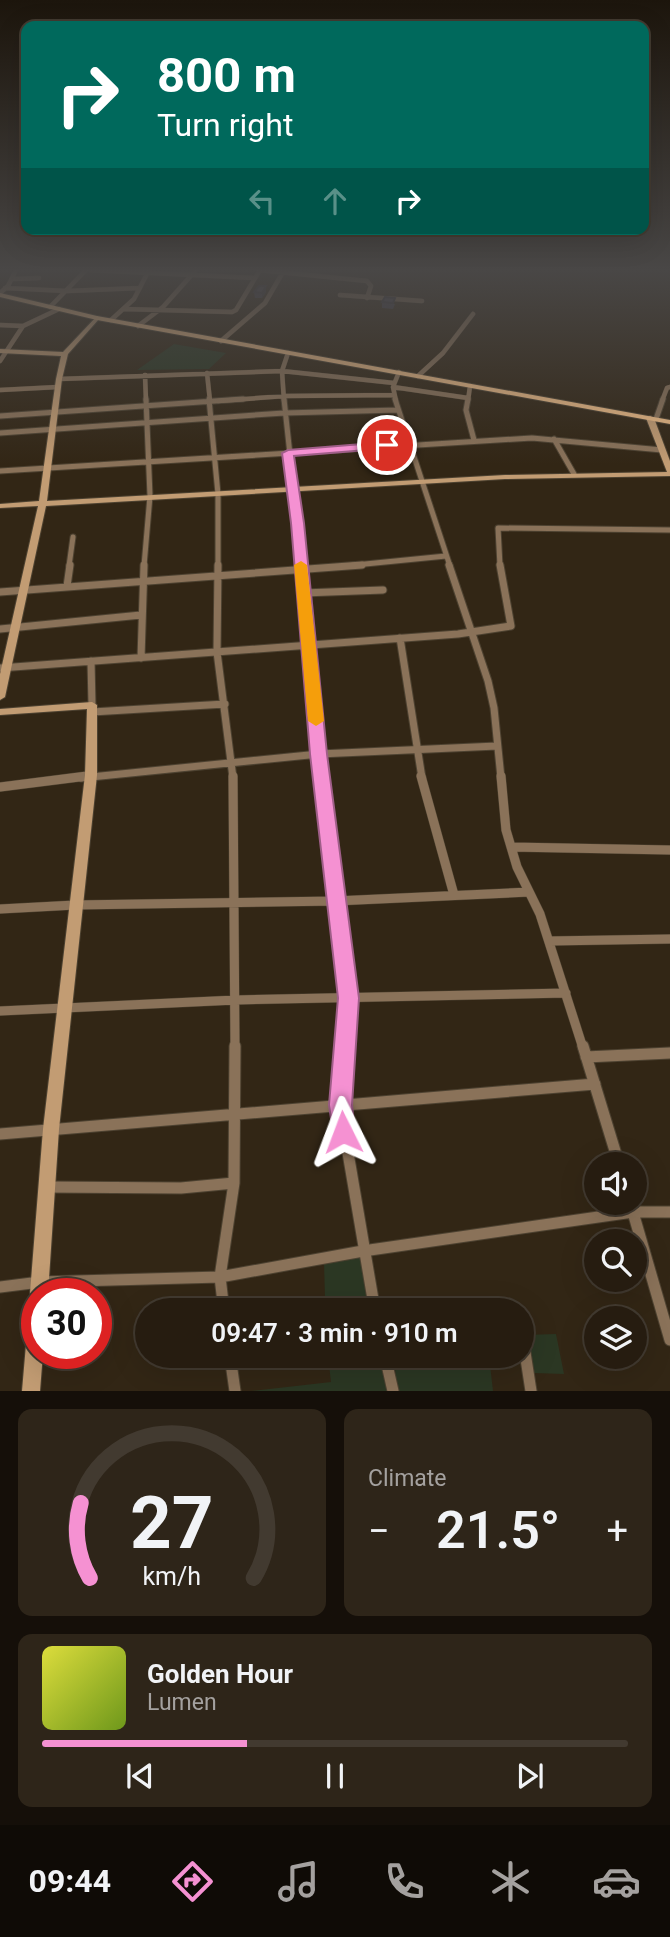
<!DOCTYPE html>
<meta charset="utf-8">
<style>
:root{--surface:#261c10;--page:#2e2519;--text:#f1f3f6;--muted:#a4a19f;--line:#423a30;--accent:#f591d2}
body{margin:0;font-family:Roboto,sans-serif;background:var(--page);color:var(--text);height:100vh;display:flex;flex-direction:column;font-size:26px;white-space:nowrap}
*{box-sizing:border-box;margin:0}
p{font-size:23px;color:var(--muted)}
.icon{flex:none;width:38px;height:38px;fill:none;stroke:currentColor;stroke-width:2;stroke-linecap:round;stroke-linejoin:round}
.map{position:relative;height:1391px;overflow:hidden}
.sheet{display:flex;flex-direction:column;gap:18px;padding:18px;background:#150f09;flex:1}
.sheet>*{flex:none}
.hud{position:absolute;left:21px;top:21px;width:628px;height:214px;border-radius:14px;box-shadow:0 7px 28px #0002,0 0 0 2px var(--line);background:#00695c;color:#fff;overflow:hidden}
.tools{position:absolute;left:584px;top:1152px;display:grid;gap:14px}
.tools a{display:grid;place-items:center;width:63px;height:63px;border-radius:50%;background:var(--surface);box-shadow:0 7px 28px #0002,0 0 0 2px var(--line);font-size:35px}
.speed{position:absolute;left:21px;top:1278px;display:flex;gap:14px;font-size:35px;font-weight:700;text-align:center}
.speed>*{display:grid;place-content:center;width:91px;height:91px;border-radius:50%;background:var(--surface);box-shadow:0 7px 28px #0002,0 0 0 2px var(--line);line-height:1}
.speed .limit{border:10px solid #d22;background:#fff;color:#111}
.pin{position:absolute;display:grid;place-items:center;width:60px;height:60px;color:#fff;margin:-30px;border:4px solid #fff;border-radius:50%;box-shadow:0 2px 7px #0007}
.me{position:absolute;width:77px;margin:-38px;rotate:357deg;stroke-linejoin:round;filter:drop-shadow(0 0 5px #0008)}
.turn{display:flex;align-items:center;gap:24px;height:147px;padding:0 21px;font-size:32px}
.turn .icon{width:91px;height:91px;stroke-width:2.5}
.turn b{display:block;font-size:49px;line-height:60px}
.lanes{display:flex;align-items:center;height:66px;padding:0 21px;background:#0003;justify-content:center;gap:35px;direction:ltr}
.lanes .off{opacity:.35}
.big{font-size:52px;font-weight:600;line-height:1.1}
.sheet .card{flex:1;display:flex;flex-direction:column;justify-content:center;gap:10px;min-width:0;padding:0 24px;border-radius:14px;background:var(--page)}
.sheet .dial{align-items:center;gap:0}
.dial svg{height:182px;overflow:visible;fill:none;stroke:var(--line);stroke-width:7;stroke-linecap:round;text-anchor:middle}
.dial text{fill:var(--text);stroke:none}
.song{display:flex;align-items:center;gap:21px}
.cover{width:84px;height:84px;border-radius:10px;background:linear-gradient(135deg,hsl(60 70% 55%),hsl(80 70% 35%))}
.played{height:7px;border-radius:4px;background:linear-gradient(90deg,var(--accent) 35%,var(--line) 35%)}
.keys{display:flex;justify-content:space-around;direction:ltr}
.heat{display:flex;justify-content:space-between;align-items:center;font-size:38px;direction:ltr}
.sheet .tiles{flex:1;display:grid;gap:18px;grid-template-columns:1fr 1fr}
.card:last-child{grid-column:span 2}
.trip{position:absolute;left:135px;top:1298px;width:399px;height:70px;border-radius:35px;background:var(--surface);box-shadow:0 7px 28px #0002,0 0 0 2px var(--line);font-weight:600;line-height:70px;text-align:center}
.tabs{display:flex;height:112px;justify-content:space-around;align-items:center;background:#0f0b06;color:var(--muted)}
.tabs .icon{width:49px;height:49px}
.tabs .current{color:var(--accent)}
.tabs b{font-size:32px;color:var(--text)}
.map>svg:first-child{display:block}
.green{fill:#2b3723}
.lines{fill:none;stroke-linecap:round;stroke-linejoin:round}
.street-far4-casing{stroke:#4d4231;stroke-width:5}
.street-far3-casing{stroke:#4d4231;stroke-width:7}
.street-far2-casing{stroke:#4d4231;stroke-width:9}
.street-far1-casing{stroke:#4d4231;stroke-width:10}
.street-casing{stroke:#4d4231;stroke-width:13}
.secondary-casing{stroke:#4d4231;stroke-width:2}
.primary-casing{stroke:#4d4231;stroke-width:2}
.street-far4{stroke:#8a7259;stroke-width:4.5}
.street-far3{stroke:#8a7259;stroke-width:5}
.street-far2{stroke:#8a7259;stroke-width:7}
.street-far1{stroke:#8a7259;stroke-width:9}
.street{stroke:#8a7259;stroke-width:11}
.secondary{fill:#c29c73;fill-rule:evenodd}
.primary{fill:#eebc86;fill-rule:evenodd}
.wall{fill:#3f3d4e}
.shaded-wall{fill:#333240}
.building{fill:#49475b;stroke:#333240;stroke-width:2}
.route{fill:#f591d2;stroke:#9f5e88;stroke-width:2}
.slow{fill:#f59e0b}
</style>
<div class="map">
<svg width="670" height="1391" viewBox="0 0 670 1391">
<rect width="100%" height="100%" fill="#322615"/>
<!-- green -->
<path class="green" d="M174 344 226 353 209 369 137 370Z
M360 1256 372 1311H322L321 1299 325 1298 324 1263Z
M556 1334 564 1374 534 1373 525 1335Z
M328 1356H382L389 1391H251L331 1382Z
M394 1356H489L493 1391H397Z"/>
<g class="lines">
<defs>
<path id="street-far4" d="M90 270 255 278
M259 270 367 281 371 286 367 298
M12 279 39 278
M5 288 67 291 140 288
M0 293 8 286 16 270
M340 295 422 301
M50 307 86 270
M124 309 232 312 236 310 260 270
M111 320 134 299 148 272
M0 325 23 326
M138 326 163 307 196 270
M221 341 265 303 283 272
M0 361 23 326 59 309
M207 373 210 401
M145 375 146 401
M418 376 443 353 473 314
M59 379 282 371 394 383
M393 387 468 398
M0 390 58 387
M218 401 285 396 394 395
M284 401 282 371 288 353
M396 401 393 387 399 372
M468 401 470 386
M662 401 667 388 670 387"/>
<path id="street-far3" d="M209 399 218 494V566
M284 399 302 566
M395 399 450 566
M468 399 466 410 474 440
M0 416 243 399
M656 419 663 399
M0 433 284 413 398 410
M554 439 574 474
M0 471 532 438 662 450
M69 566 73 537
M144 566 150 496 146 399
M345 566 446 556
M500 566 498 528 670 530"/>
<path id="street-far2" d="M218 565 217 652 233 778
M302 565 322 778
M449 565 488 681 494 708 501 778
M67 586 70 565
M0 592 362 565
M303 593 383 590
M0 629 141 615
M400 638 422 778
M141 658 144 565
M91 661 92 705
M0 668 458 634 511 626 500 565
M92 712 225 704
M81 778 319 754 497 746"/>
<path id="street-far1" d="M233 776 235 1048
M322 776 349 998 345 1048
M421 776 454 895
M501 776 506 830 517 867 540 914 583 1048
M0 787 87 776
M511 847 670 850
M0 909 75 905 335 901 529 892
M550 941 670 939
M0 1011 236 1000 566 993"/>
<path id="street" d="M345 1046 340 1106 375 1311
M583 1046 619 1164
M586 1057 670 1053
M0 1134 595 1084
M47 1187 181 1188 234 1183
M630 1202 670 1340
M0 1287 40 1282 220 1277 363 1251 633 1212H670
M224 1311 220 1277 234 1183 235 1046
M522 1333 531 1391
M230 1356 235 1391
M385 1356 393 1391"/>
<path id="secondary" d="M97 316 100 318 99 319 68 354 62 379 47 501 505 475 667 472 646 418 650 416 654 418 670 461V476L505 479 46 506 5 697 0 700V674L38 506 0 508V504L39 501 56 379 61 356 0 353V349L63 352Z
M92 702 97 705V775L59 1129 48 1293H37V1301L33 1299 30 1293 43 1129 85 775 87 709 0 715V709Z
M37 1312V1353H43L40 1391H22L28 1321 31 1315Z"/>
<path id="primary" d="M0 293 97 316 670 420V424L97 320 0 297Z"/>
</defs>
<!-- street-far4 casing -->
<use href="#street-far4" class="street-far4-casing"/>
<!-- street-far3 casing -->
<use href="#street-far3" class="street-far3-casing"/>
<!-- street-far2 casing -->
<use href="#street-far2" class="street-far2-casing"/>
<!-- street-far1 casing -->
<use href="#street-far1" class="street-far1-casing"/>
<!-- street casing -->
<use href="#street" class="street-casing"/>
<!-- secondary casing -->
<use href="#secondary" class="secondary-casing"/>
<!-- primary casing -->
<use href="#primary" class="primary-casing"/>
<!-- street-far4 -->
<use href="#street-far4" class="street-far4"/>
<!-- street-far3 -->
<use href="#street-far3" class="street-far3"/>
<!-- street-far2 -->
<use href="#street-far2" class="street-far2"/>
<!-- street-far1 -->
<use href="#street-far1" class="street-far1"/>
<!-- street -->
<use href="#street" class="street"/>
<!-- secondary -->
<use href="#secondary" class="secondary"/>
<!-- primary -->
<use href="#primary" class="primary"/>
</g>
<!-- wall -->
<path class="wall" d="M254 292H266L262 298H255Z
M382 302 395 304 393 309 382 308Z"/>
<!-- shaded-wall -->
<path class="shaded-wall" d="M266 286V292L262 298V293Z"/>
<!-- building -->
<path class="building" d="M259 286H266L262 293 254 292Z
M385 297 395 298 393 303 382 302Z"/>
<!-- sky -->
<linearGradient id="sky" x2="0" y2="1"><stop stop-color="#1c150c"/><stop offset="0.58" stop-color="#494746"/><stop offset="1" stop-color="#494746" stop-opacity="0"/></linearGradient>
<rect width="670" height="465" fill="url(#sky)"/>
<!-- route -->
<path class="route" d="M387 442 392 445 391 448 294 456 304 523 327 754 359 998 352 1105 355 1132 351 1140 343 1143 334 1140 329 1105 338 998 310 754 291 523 282 453 288 450Z"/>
<!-- slow -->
<path class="slow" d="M301 561 307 565 324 721 316 726 308 721 294 565Z"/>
</svg>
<div class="tools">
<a><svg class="icon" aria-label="sound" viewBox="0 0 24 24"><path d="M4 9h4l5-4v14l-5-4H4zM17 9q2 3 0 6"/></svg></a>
<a><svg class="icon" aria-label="search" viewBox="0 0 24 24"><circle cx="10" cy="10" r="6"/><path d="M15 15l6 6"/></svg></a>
<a><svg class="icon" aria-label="layers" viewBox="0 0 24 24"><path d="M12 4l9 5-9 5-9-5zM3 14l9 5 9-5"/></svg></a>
</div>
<div class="speed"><div class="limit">30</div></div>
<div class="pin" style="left:387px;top:445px;background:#d93025"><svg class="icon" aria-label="arrive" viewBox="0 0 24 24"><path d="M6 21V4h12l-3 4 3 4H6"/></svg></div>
<svg class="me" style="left:343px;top:1132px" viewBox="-20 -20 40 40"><path d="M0-17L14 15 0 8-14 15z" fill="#f591d2" stroke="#fff" stroke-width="4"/></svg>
<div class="trip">09:47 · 3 min · 910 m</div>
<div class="hud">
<div class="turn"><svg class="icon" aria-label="right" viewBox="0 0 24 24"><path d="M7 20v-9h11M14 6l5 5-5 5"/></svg><div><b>800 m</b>Turn right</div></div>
<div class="lanes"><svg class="icon off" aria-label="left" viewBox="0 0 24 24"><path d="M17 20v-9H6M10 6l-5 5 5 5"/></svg><svg class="icon off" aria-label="ahead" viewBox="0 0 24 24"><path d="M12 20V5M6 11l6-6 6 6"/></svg><svg class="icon" aria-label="right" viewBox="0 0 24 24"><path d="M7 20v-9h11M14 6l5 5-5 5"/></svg></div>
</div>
</div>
<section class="sheet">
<div class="tiles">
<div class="card dial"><svg viewBox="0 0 100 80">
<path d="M14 69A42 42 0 1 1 86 69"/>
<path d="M14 69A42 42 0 0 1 10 36" stroke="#f591d2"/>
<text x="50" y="56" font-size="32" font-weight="700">27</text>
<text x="50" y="72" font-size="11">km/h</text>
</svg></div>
<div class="card"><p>Climate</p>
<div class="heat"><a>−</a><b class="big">21.5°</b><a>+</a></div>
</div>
<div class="card">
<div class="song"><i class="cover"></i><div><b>Golden Hour</b><p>Lumen</p></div></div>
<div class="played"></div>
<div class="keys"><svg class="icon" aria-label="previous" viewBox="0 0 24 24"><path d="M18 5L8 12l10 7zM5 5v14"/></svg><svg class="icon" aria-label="pause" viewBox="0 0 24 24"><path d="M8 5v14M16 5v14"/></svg><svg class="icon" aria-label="next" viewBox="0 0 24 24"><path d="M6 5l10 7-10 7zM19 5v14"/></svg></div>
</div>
</div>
</section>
<nav class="tabs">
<b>09:44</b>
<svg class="icon current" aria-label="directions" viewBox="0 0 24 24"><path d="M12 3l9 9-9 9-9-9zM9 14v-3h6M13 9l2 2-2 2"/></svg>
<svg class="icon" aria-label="music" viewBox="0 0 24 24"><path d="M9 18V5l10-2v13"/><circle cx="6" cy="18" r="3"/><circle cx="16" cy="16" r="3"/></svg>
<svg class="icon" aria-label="phone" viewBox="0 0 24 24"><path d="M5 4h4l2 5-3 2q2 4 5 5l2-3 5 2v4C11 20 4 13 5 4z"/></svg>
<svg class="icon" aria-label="climate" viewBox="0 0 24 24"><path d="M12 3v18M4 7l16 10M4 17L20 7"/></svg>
<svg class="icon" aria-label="car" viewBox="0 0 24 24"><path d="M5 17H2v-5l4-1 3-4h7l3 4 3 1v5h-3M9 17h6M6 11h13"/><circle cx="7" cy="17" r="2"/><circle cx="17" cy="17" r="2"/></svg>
</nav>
